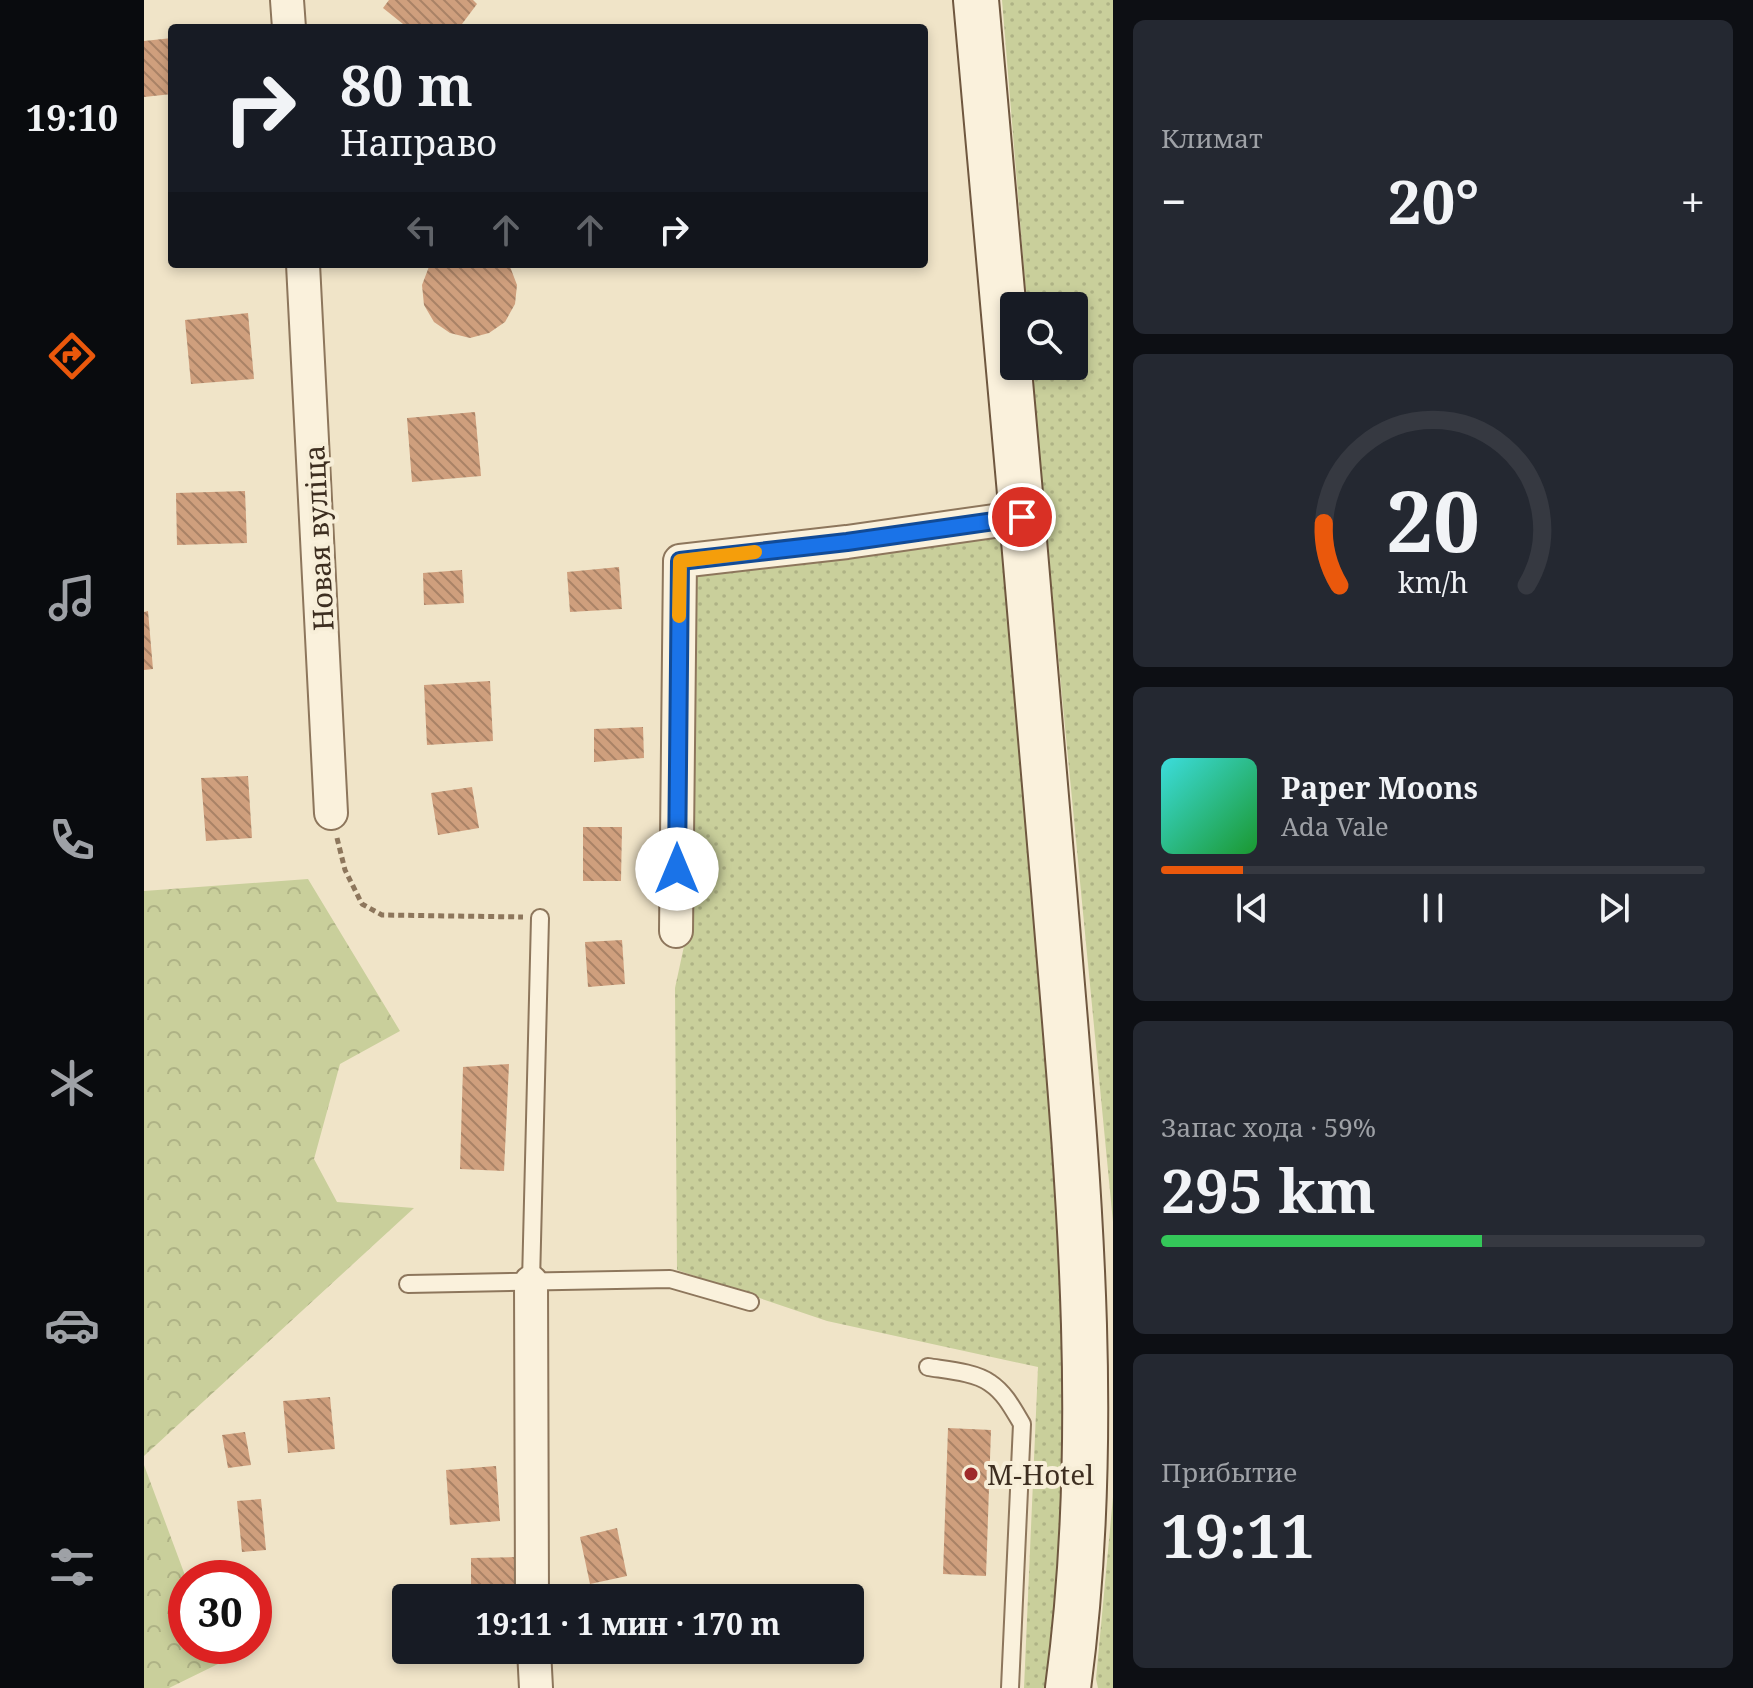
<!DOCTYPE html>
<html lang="ru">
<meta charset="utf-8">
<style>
:root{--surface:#171b24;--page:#242831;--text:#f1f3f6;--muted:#9ea1a6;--line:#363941;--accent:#ea580c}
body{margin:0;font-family:"Noto Serif",serif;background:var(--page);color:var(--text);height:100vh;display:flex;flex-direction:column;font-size:30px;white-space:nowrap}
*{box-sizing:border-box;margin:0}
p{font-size:26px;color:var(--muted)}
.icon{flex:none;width:44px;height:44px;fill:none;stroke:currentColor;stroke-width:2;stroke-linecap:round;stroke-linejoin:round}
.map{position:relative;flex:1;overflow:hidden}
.details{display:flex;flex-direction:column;gap:20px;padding:20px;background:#0d0f14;width:640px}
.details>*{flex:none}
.guide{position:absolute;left:24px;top:24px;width:760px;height:244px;border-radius:8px;box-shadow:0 4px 12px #0003;background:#171b24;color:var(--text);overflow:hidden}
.buttons{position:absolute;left:856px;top:292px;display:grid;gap:16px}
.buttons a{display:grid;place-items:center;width:88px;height:88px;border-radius:8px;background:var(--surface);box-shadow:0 4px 12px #0003;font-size:40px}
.speed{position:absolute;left:24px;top:1560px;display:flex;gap:16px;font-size:40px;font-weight:700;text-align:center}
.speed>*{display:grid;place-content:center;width:104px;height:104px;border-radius:50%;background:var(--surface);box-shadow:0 4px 12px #0003;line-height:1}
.speed .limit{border:12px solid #d22;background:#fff;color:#111}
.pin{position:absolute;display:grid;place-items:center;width:68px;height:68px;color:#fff;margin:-34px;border:4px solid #fff;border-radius:50%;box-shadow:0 2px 8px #0007}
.me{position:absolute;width:88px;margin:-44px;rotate:0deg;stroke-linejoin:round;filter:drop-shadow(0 0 6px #0008)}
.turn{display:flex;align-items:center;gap:28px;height:168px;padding:0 40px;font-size:36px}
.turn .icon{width:104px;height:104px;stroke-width:2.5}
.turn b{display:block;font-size:56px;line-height:68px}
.lanes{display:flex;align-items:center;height:76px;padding:0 40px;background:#0003;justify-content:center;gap:40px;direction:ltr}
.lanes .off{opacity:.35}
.big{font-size:60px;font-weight:700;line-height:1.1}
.details .widget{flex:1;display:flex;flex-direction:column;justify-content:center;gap:12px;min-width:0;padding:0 28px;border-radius:12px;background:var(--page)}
.details .dial{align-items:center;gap:0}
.dial svg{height:208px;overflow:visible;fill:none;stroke:var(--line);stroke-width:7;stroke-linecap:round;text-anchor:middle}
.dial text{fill:var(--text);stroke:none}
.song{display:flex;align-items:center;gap:24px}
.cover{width:96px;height:96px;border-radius:12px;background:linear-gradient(135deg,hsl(180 70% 55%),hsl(130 70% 35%))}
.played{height:8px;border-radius:4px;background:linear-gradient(90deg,var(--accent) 15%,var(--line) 15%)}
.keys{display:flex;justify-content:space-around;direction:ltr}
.heat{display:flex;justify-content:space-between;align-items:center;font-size:44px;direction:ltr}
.charge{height:12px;border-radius:6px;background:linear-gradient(90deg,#34c759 59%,var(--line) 0)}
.trip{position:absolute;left:248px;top:1584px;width:472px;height:80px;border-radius:8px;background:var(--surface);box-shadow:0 4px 12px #0003;font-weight:700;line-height:80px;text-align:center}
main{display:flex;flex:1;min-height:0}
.menu{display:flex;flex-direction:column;width:144px;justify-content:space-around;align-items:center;background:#090b0e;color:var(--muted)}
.menu .icon{width:56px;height:56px}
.menu .active{color:var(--accent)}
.menu b{font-size:36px;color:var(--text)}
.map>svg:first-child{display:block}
.grass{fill:url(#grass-dots)}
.forest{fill:url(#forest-crowns)}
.building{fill:url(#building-back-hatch)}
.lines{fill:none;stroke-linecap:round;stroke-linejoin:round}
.lane-casing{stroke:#8d765c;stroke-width:20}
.street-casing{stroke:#8d765c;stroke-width:36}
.secondary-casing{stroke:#6f573f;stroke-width:48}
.path{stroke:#8d765c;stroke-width:5;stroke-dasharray:6 4;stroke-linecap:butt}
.lane{stroke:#faf1dc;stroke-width:16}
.street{stroke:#faf1dc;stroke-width:32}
.secondary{stroke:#faf1dc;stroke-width:44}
.route-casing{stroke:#114b97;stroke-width:20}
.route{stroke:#1a73e8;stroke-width:14}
.slow{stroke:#f59e0b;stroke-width:14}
.poi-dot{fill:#9e2a2b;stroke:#f7eed8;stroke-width:3}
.labels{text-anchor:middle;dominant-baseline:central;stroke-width:8;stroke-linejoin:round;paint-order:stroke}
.street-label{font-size:28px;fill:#3d2e20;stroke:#f7eed8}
.poi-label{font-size:28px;fill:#3d2e20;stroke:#f7eed8;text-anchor:start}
</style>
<main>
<nav class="menu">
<b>19:10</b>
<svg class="icon active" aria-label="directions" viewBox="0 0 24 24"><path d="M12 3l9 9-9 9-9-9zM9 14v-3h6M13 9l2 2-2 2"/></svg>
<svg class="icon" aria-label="music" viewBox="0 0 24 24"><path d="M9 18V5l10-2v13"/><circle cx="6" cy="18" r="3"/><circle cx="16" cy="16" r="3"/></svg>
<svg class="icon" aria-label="phone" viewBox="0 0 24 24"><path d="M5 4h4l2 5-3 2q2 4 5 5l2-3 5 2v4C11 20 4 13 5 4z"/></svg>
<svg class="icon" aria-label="climate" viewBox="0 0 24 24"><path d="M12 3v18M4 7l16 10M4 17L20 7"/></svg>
<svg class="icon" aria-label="car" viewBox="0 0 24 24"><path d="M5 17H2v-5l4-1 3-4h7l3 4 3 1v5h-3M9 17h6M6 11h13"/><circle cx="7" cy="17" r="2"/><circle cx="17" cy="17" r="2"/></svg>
<svg class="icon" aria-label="filters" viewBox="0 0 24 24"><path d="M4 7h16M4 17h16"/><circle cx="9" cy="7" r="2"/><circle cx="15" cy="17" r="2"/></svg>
</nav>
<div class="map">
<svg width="969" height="1688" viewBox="0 0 969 1688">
<defs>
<pattern id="grass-dots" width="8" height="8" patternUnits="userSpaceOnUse" patternTransform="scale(2)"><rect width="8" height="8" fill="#c9cf9b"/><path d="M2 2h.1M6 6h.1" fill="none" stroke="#aeb285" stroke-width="1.8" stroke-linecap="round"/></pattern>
<pattern id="forest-crowns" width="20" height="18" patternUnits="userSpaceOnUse" patternTransform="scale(2)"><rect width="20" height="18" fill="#c9cf9b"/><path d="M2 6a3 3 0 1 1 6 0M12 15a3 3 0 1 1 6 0" fill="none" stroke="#aeb285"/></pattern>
<pattern id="building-back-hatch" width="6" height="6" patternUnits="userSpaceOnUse" patternTransform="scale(2)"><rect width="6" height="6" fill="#cf9f7d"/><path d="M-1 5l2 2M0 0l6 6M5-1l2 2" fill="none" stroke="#a98266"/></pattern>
</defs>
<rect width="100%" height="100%" fill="#f0e4c8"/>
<!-- grass -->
<path class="grass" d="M858 0H969V1222L900 510 888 366H930V306H883Z
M864 526 920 1134 925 1415 907 1688H880L894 1367 683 1321 533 1270 531 988 548 909 543 584 546 571Z
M969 1497V1688H954L952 1679Z"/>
<!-- forest -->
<path class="forest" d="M164 879 256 1031 196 1064 170 1159 193 1202 270 1208 0 1456V891Z
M0 1465 42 1578V1646H67L74 1664 25 1688H0Z"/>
<!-- building -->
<path class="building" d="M245 0H329L333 4 315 28H264L239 8Z
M28 38V94L0 97V41Z
M286 264H365L373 285 371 304 361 322 345 333 326 338 306 333 290 322 280 305 278 285Z
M104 313 110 379 47 384 41 320Z
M331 412 337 476 268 482 263 418Z
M101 491 103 543 33 545 32 493Z
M475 567 478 609 426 612 423 572Z
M318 570 320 603 280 605 279 573Z
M4 611 9 669 0 670V612Z
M346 681 349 741 283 745 280 685Z
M499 727 500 758 450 762V729Z
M104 776 108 838 62 841 57 778Z
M328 787 335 828 294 835 287 793Z
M439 827H478L477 881H439Z
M478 940 481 984 444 987 441 942Z
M365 1064 360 1171 316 1169 319 1067Z
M186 1397 191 1449 144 1453 139 1401Z
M804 1428 847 1430 842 1576 799 1574Z
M101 1432 107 1465 84 1468 78 1435Z
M352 1466 356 1521 306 1525 302 1470Z
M117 1499 122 1550 98 1552 93 1501Z
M473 1528 483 1576 446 1584 436 1537Z
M374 1557V1598H327V1558Z"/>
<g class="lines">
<defs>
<path id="lane" d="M387 1282 396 918
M264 1284 526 1279 606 1302
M784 1367C802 1370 831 1372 846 1383 861 1393 869 1409 878 1424L866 1688"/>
<path id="street" d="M143 0 145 28
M159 264 187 813
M532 931 536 561 703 542 878 517
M387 1282 388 1598
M390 1650 392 1688"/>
<path id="secondary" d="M832 0C859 297 885 593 910 890 932 1156 960 1422 924 1688"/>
</defs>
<!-- lane casing -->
<use href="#lane" class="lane-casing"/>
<!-- street casing -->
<use href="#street" class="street-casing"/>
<!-- secondary casing -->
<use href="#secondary" class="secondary-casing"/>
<!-- path -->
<path class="path" d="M193 838 201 870 218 904 238 915 379 917"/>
<!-- lane -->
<use href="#lane" class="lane"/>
<!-- street -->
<use href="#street" class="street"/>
<!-- secondary -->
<use href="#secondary" class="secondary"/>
</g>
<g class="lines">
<defs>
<path id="route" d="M533 869 536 561 703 542 878 517"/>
</defs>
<!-- route casing -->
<use href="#route" class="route-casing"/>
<!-- route -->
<use href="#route" class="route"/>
<!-- slow -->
<path class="slow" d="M535 616 536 561 611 552"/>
</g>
<!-- markers -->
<circle class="poi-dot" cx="827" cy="1474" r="8"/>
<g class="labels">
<!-- street labels -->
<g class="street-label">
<text transform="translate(174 538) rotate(-93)">Новая вуліца</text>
</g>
<!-- poi labels -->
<g class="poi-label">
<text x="843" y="1474">M-Hotel</text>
</g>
</g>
</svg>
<div class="buttons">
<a><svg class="icon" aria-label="search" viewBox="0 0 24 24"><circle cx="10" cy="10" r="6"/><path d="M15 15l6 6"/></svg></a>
</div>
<div class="speed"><div class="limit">30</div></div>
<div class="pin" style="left:878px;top:517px;background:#d93025"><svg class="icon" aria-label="arrive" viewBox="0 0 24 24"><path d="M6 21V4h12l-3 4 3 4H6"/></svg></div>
<svg class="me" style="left:533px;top:869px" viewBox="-20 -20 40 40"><circle r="19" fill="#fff"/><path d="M0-13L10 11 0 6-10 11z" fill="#1a73e8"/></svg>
<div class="trip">19:11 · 1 мин · 170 m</div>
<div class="guide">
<div class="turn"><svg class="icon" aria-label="right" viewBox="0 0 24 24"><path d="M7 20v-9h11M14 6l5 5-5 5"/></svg><div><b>80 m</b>Направо</div></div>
<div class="lanes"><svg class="icon off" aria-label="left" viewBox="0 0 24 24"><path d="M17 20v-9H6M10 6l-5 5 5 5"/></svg><svg class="icon off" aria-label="ahead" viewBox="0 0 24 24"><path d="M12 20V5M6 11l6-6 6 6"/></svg><svg class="icon off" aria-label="ahead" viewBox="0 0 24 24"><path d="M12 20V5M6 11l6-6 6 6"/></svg><svg class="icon" aria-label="right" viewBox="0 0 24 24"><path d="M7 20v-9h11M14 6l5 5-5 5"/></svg></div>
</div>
</div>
<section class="details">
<div class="widget"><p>Климат</p>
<div class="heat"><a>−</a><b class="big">20°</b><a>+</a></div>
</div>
<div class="widget dial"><svg viewBox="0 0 100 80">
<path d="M14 69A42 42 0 1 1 86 69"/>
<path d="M14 69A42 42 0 0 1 8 45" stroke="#ea580c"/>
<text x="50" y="56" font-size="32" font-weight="700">20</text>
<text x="50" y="72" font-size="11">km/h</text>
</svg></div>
<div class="widget">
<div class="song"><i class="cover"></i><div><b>Paper Moons</b><p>Ada Vale</p></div></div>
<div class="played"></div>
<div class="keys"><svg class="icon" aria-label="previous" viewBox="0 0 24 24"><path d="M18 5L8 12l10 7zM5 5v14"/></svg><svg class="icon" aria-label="pause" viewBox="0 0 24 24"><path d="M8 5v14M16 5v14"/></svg><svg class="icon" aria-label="next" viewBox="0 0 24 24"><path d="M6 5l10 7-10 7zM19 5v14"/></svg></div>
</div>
<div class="widget"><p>Запас хода · 59%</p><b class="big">295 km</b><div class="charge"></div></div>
<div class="widget"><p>Прибытие</p><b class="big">19:11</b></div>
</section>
</main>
